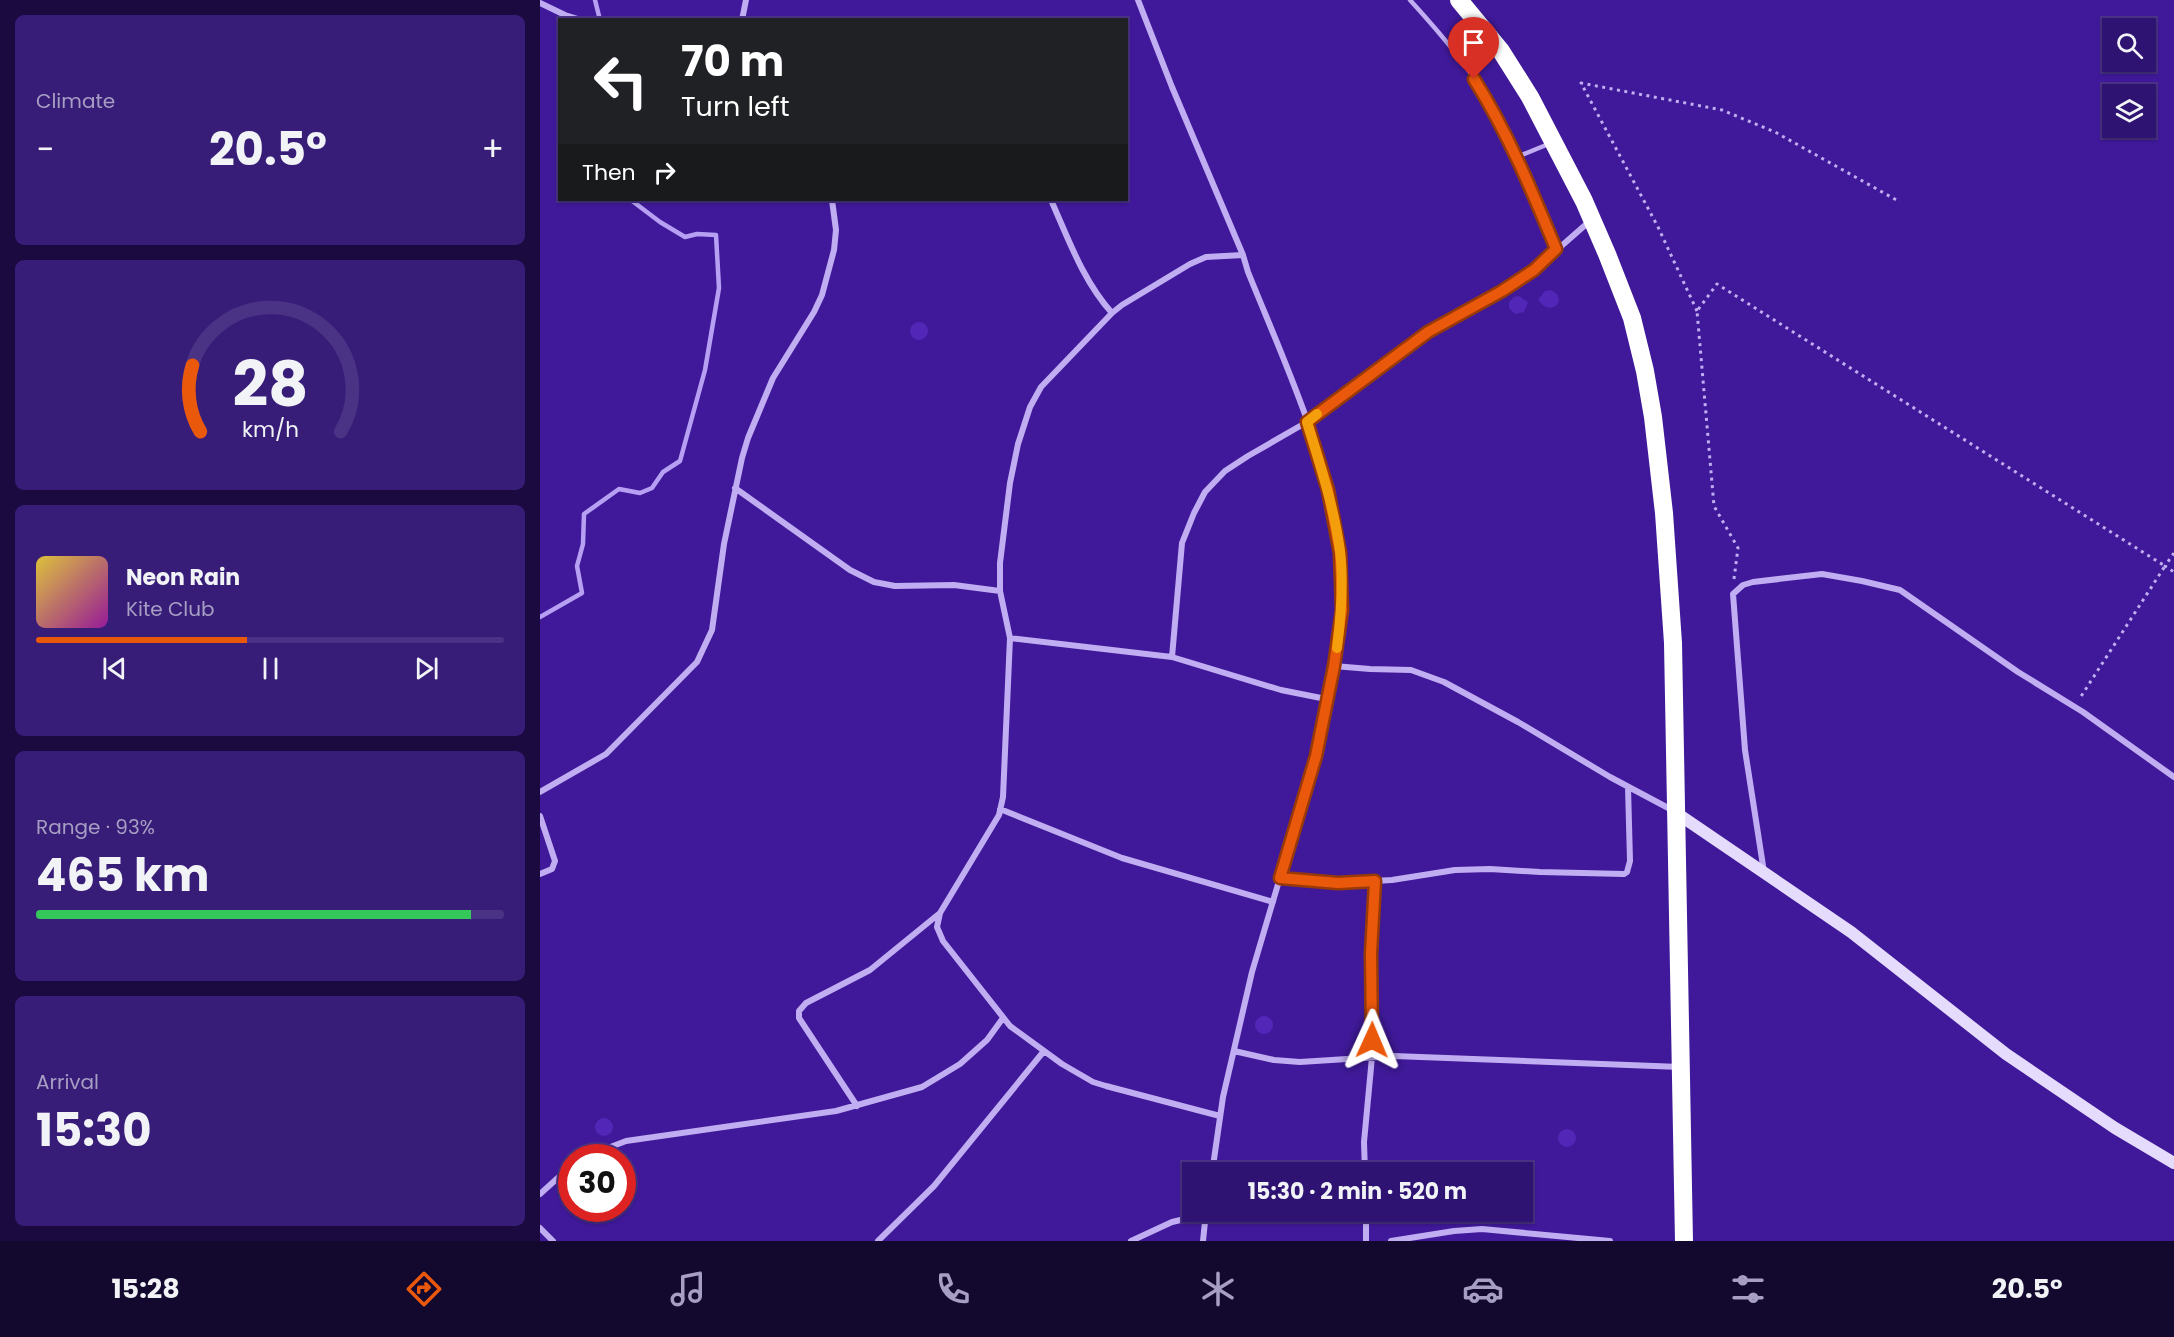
<!DOCTYPE html>
<meta charset="utf-8">
<style>
:root{--surface:#2f1373;--page:#371c78;--text:#f1f3f6;--muted:#a79ec4;--line:#4a3285;--accent:#ea580c}
body{margin:0;font-family:Poppins,sans-serif;background:var(--page);color:var(--text);height:100vh;display:flex;flex-direction:column;font-size:22px;white-space:nowrap}
*{box-sizing:border-box;margin:0}
p{font-size:20px;color:var(--muted)}
.icon{flex:none;width:33px;height:33px;fill:none;stroke:currentColor;stroke-width:2;stroke-linecap:round;stroke-linejoin:round}
.map{position:relative;flex:1;overflow:hidden}
.side{display:flex;flex-direction:column;gap:15px;padding:15px;background:#1a0a3f;width:540px}
.side>*{flex:none}
.top-card{position:absolute;left:18px;top:18px;width:570px;height:183px;border-radius:0px;box-shadow:0 2px 4px #0004,0 0 0 2px var(--line);background:#202124;color:#fff;overflow:hidden}
.fabs{position:absolute;left:1562px;top:18px;display:grid;gap:12px}
.fabs a{display:grid;place-items:center;width:54px;height:54px;border-radius:0px;background:var(--surface);box-shadow:0 2px 4px #0004,0 0 0 2px var(--line);font-size:30px}
.speed{position:absolute;left:18px;top:1144px;display:flex;gap:12px;font-size:30px;font-weight:700;text-align:center}
.speed>*{display:grid;place-content:center;width:78px;height:78px;border-radius:50%;background:var(--surface);box-shadow:0 2px 4px #0004,0 0 0 2px var(--line);line-height:1}
.speed .limit{border:9px solid #d22;background:#fff;color:#111}
.pin{position:absolute;display:grid;place-items:center;width:51px;height:51px;color:#fff;margin:-62px -26px;border-radius:50% 50% 50% 0;rotate:-45deg;box-shadow:0 0 6px #0007}
.pin .icon{rotate:45deg}
.me{position:absolute;width:66px;margin:-33px;rotate:1deg;stroke-linejoin:round;filter:drop-shadow(0 0 4px #0008)}
.turn{display:flex;align-items:center;gap:21px;height:126px;padding:0 24px;font-size:27px}
.turn .icon{width:78px;height:78px;stroke-width:2.5}
.turn b{display:block;font-size:42px;line-height:51px}
.then{display:flex;align-items:center;height:57px;padding:0 24px;background:#0003;gap:12px;font-size:22px}
.big{font-size:45px;font-weight:700;line-height:1.1}
.side .card{flex:1;display:flex;flex-direction:column;justify-content:center;gap:9px;min-width:0;padding:0 21px;border-radius:9px;background:var(--page)}
.side .dial{align-items:center;gap:0}
.dial svg{height:156px;overflow:visible;fill:none;stroke:var(--line);stroke-width:7;stroke-linecap:round;text-anchor:middle}
.dial text{fill:var(--text);stroke:none}
.song{display:flex;align-items:center;gap:18px}
.cover{width:72px;height:72px;border-radius:9px;background:linear-gradient(135deg,hsl(50 70% 55%),hsl(300 70% 35%))}
.played{height:6px;border-radius:3px;background:linear-gradient(90deg,var(--accent) 45%,var(--line) 45%)}
.keys{display:flex;justify-content:space-around;direction:ltr}
.heat{display:flex;justify-content:space-between;align-items:center;font-size:33px;direction:ltr}
.charge{height:9px;border-radius:4px;background:linear-gradient(90deg,#34c759 93%,var(--line) 0)}
.trip{position:absolute;left:642px;top:1162px;width:351px;height:60px;border-radius:0px;background:var(--surface);box-shadow:0 2px 4px #0004,0 0 0 2px var(--line);font-weight:700;line-height:60px;text-align:center}
.dock{display:flex;height:96px;justify-content:space-around;align-items:center;background:#13082e;color:var(--muted)}
.dock .icon{width:42px;height:42px}
.dock .current{color:var(--accent)}
.dock b{font-size:27px;color:var(--text)}
main{display:flex;flex:1;min-height:0}
.map>svg:first-child{display:block}
.lines{fill:none;stroke-linecap:round;stroke-linejoin:round}
.stream{stroke:#b7a0f3;stroke-width:4.5}
.building{fill:#5227b7}
.path{stroke:#c1adf1;stroke-width:3;stroke-dasharray:3 4.5;stroke-linecap:butt}
.lane{stroke:#c1adf1;stroke-width:4.5}
.street{stroke:#c1adf1;stroke-width:6}
.secondary{stroke:#e5dbfc;stroke-width:12}
.highway{stroke:#fff;stroke-width:18}
.route-casing{stroke:#983908;stroke-width:15}
.route{stroke:#ea580c;stroke-width:10}
.slow{stroke:#f59e0b;stroke-width:10}
</style>
<main>
<section class="side">
<div class="card"><p>Climate</p>
<div class="heat"><a>−</a><b class="big">20.5°</b><a>+</a></div>
</div>
<div class="card dial"><svg viewBox="0 0 100 80">
<path d="M14 69A42 42 0 1 1 86 69"/>
<path d="M14 69A42 42 0 0 1 10 35" stroke="#ea580c"/>
<text x="50" y="56" font-size="32" font-weight="700">28</text>
<text x="50" y="72" font-size="11">km/h</text>
</svg></div>
<div class="card">
<div class="song"><i class="cover"></i><div><b>Neon Rain</b><p>Kite Club</p></div></div>
<div class="played"></div>
<div class="keys"><svg class="icon" aria-label="previous" viewBox="0 0 24 24"><path d="M18 5L8 12l10 7zM5 5v14"/></svg><svg class="icon" aria-label="pause" viewBox="0 0 24 24"><path d="M8 5v14M16 5v14"/></svg><svg class="icon" aria-label="next" viewBox="0 0 24 24"><path d="M6 5l10 7-10 7zM19 5v14"/></svg></div>
</div>
<div class="card"><p>Range · 93%</p><b class="big">465 km</b><div class="charge"></div></div>
<div class="card"><p>Arrival</p><b class="big">15:30</b></div>
</section>
<div class="map">
<svg width="1634" height="1241" viewBox="0 0 1634 1241">
<rect width="100%" height="100%" fill="#3f1999"/>
<g class="lines">
<!-- stream -->
<path class="stream" d="M55 0 60 20
M0 617 42 593 37 566 43 544 44 514 79 489 100 493 112 488 123 472 140 461 165 370 179 288 176 235 157 234 145 237 120 222 91 200"/>
</g>
<!-- building -->
<path class="building" d="M1011 290 1018 295 1019 301 1016 306 1010 308 1004 306 998 300 1005 291Z
M979 296 988 302 984 312 975 314 969 308V302L974 297Z
M370 331a9 9 0 1 1 18 0a9 9 0 1 1-18 0Z
M715 1025a9 9 0 1 1 18 0a9 9 0 1 1-18 0Z
M55 1127a9 9 0 1 1 18 0a9 9 0 1 1-18 0Z
M1018 1138a9 9 0 1 1 18 0a9 9 0 1 1-18 0Z"/>
<g class="lines">
<!-- path -->
<path class="path" d="M1157 311 1118 227 1041 83 1182 110 1235 132 1360 202
M1634 553 1625 566 1634 572
M1194 579 1198 548 1174 506 1157 311 1177 284 1625 566 1540 698"/>
<!-- lane -->
<path class="lane" d="M870 0C900 33 932 70 954 110 978 155 997 202 1016 249
M977 157 1011 143"/>
<!-- street -->
<path class="street" d="M598 0 632 87 703 255
M0 3 25 15 41 20
M202 20 206 0
M511 200C528 238 543 281 572 313L582 305 650 264 666 257 703 255 708 272C744 361 789 457 800 552 805 591 799 628 794 666
M572 313 501 387 490 407 478 444 470 483 460 563V591L470 638 463 797 459 815 400 913 397 927 403 941 470 1026 522 1064 553 1082 566 1086 680 1116
M195 488 310 570 334 582 355 586 414 585 460 591
M470 638 632 657 741 690 786 699
M632 657 642 543 654 513 665 492 685 471 708 456 767 422 888 332 962 291 994 270 1051 220
M0 792 66 754 157 662 172 630 184 544 202 458 208 438 233 378 274 312 282 295 294 250 296 230 292 200
M460 809 582 858 733 902
M0 816 15 861 12 869 0 874
M1224 872 1205 750 1193 594 1203 585 1213 582 1282 574 1322 581 1360 590 1478 672 1543 712 1634 777
M740 878 798 883 852 880 915 870 950 869 1000 872 1084 874 1087 872 1090 861 1088 787
M694 1051 734 1060 760 1062 854 1056 1140 1067
M317 1106 259 1018V1011L266 1003 330 970 400 913
M42 1158 86 1141 296 1111 382 1087 420 1064 447 1040 463 1018
M672 1173 683 1097 712 972 776 756 794 666 830 669 871 670 904 682 978 722 1070 777 1132 810
M825 1173 824 1142 832 1057 831 953 835 881
M0 1194 32 1165
M826 1212V1241
M0 1228 13 1241
M338 1241 394 1186 504 1051
M591 1241 632 1222 666 1214
M663 1241 666 1212
M851 1241 914 1231 942 1229 1070 1241"/>
<!-- secondary -->
<path class="secondary" d="M1135 812 1311 932 1466 1054 1575 1128 1634 1163"/>
<!-- highway -->
<path class="highway" d="M919 0 961 51 990 97 1044 201 1067 254 1092 318 1105 371 1113 417 1124 513 1133 643 1144 1241"/>
</g>
<g class="lines">
<defs>
<path id="route" d="M832 1040 831 953 835 881 798 883 740 878 776 756 794 666 802 610 800 553 788 490 767 422 888 332 962 291 994 270 1016 249C992 191 968 133 934 79"/>
</defs>
<!-- route casing -->
<use href="#route" class="route-casing"/>
<!-- route -->
<use href="#route" class="route"/>
<!-- slow -->
<path class="slow" d="M777 414 767 422C780 464 794 507 800 551 804 583 801 616 797 648"/>
</g>
</svg>
<div class="fabs">
<a><svg class="icon" aria-label="search" viewBox="0 0 24 24"><circle cx="10" cy="10" r="6"/><path d="M15 15l6 6"/></svg></a>
<a><svg class="icon" aria-label="layers" viewBox="0 0 24 24"><path d="M12 4l9 5-9 5-9-5zM3 14l9 5 9-5"/></svg></a>
</div>
<div class="speed"><div class="limit">30</div></div>
<div class="pin" style="left:934px;top:79px;background:#d93025"><svg class="icon" aria-label="arrive" viewBox="0 0 24 24"><path d="M6 21V4h12l-3 4 3 4H6"/></svg></div>
<svg class="me" style="left:832px;top:1040px" viewBox="-20 -20 40 40"><path d="M0-17L14 15 0 8-14 15z" fill="#ea580c" stroke="#fff" stroke-width="4"/></svg>
<div class="trip">15:30 · 2 min · 520 m</div>
<div class="top-card">
<div class="turn"><svg class="icon" aria-label="left" viewBox="0 0 24 24"><path d="M17 20v-9H6M10 6l-5 5 5 5"/></svg><div><b>70 m</b>Turn left</div></div>
<div class="then">Then<svg class="icon" aria-label="right" viewBox="0 0 24 24"><path d="M7 20v-9h11M14 6l5 5-5 5"/></svg></div>
</div>
</div>
</main>
<nav class="dock">
<b>15:28</b>
<svg class="icon current" aria-label="directions" viewBox="0 0 24 24"><path d="M12 3l9 9-9 9-9-9zM9 14v-3h6M13 9l2 2-2 2"/></svg>
<svg class="icon" aria-label="music" viewBox="0 0 24 24"><path d="M9 18V5l10-2v13"/><circle cx="6" cy="18" r="3"/><circle cx="16" cy="16" r="3"/></svg>
<svg class="icon" aria-label="phone" viewBox="0 0 24 24"><path d="M5 4h4l2 5-3 2q2 4 5 5l2-3 5 2v4C11 20 4 13 5 4z"/></svg>
<svg class="icon" aria-label="climate" viewBox="0 0 24 24"><path d="M12 3v18M4 7l16 10M4 17L20 7"/></svg>
<svg class="icon" aria-label="car" viewBox="0 0 24 24"><path d="M5 17H2v-5l4-1 3-4h7l3 4 3 1v5h-3M9 17h6M6 11h13"/><circle cx="7" cy="17" r="2"/><circle cx="17" cy="17" r="2"/></svg>
<svg class="icon" aria-label="filters" viewBox="0 0 24 24"><path d="M4 7h16M4 17h16"/><circle cx="9" cy="7" r="2"/><circle cx="15" cy="17" r="2"/></svg>
<b>20.5°</b>
</nav>
